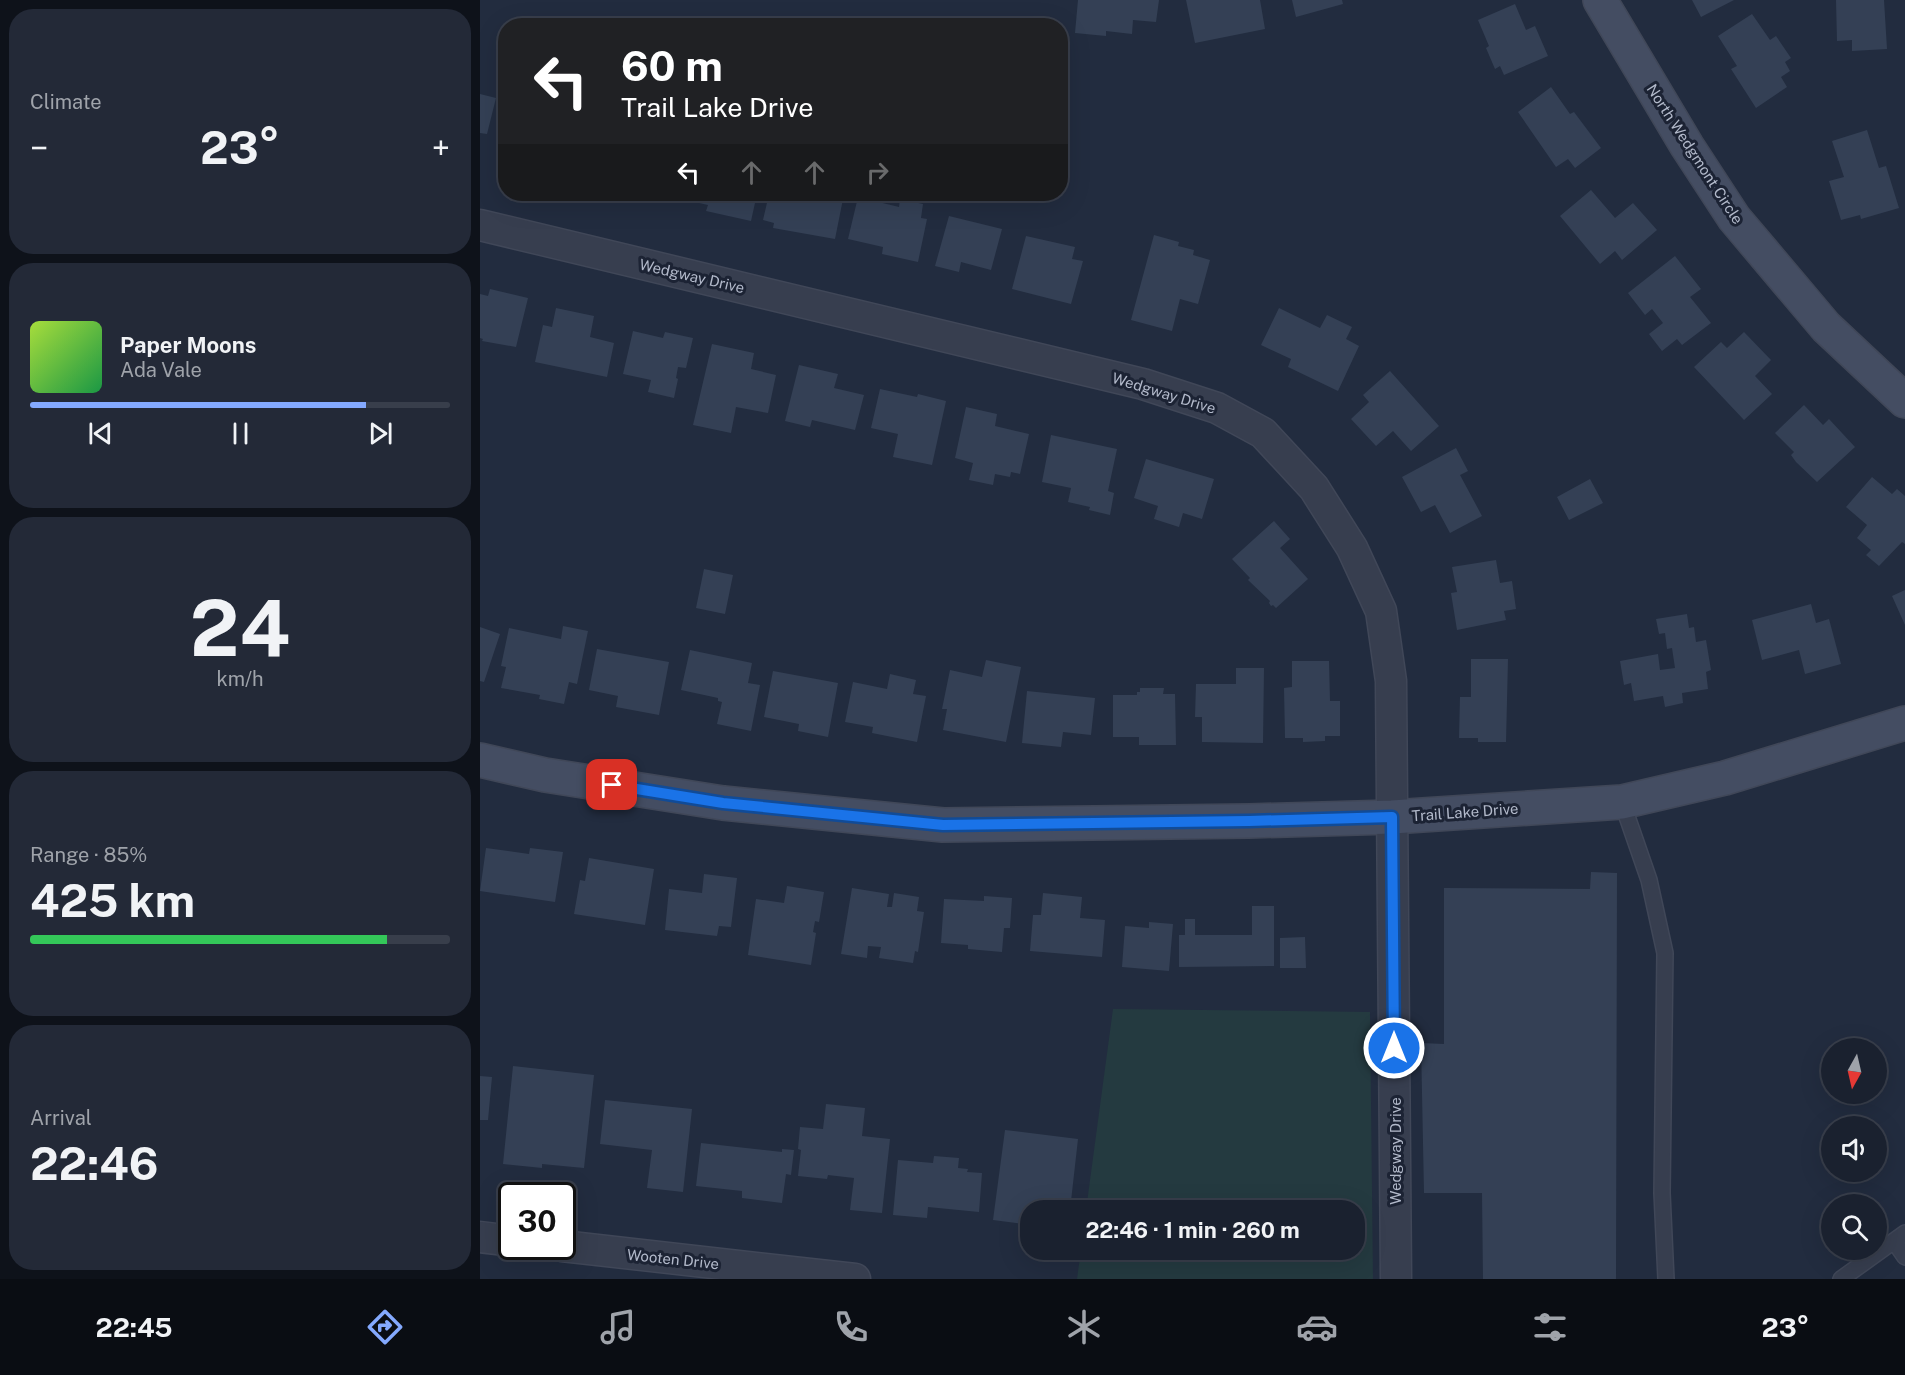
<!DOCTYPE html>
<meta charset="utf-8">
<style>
:root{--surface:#1a212f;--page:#232937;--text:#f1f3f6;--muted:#9fa3aa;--line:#383e4b;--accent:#84a9fe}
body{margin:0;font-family:"Public Sans",sans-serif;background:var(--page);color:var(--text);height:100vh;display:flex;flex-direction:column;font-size:22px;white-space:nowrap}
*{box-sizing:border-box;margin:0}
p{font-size:20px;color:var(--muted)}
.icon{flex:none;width:33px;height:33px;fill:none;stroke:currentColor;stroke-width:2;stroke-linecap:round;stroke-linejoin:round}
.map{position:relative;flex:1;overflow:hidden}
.panel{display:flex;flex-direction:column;gap:9px;padding:9px;background:#0e121a;width:480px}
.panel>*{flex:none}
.top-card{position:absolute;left:18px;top:18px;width:570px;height:183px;border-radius:24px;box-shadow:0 6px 24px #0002,0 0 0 2px var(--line);background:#202124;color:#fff;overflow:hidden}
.needle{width:39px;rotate:188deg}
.controls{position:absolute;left:1341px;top:1038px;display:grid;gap:12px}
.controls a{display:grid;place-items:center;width:66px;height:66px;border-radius:50%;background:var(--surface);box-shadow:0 6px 24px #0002,0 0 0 2px var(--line);font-size:30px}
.speed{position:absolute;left:18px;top:1182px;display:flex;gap:12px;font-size:30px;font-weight:700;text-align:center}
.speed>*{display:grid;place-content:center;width:78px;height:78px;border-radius:50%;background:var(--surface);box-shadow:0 6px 24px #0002,0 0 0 2px var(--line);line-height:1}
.speed .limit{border:3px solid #111;border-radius:9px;background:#fff;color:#111}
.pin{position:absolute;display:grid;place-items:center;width:51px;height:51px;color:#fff;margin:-26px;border-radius:12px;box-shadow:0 3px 9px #0006}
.me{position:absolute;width:66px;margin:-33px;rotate:0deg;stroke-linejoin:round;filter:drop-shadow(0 0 4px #0008)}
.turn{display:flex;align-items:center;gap:21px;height:126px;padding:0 24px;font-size:27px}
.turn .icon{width:78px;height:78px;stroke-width:2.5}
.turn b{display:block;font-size:42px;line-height:51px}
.lanes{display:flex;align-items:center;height:57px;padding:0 24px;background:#0003;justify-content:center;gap:30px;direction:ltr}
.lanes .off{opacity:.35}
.big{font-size:45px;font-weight:700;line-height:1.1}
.panel .card{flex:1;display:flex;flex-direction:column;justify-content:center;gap:9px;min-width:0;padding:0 21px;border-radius:24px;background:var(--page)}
.panel .dial{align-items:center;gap:0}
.dial b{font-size:78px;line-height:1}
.song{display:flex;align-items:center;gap:18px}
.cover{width:72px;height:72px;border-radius:9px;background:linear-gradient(135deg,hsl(80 70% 55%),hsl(140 70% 35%))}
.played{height:6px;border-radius:3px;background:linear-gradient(90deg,var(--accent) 80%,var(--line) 80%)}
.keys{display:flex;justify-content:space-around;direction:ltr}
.heat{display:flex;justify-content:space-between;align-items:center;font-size:33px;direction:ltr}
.charge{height:9px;border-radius:4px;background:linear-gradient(90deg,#34c759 85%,var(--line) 0)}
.trip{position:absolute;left:540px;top:1200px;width:345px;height:60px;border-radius:24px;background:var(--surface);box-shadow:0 6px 24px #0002,0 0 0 2px var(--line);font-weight:700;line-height:60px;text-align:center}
.tab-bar{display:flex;height:96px;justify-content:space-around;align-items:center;background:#0a0d13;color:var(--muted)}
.tab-bar .icon{width:42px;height:42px}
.tab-bar .current{color:var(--accent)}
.tab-bar b{font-size:27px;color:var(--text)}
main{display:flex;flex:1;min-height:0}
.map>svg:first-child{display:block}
.green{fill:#243a40}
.building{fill:#344055}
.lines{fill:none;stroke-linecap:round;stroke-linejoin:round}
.lane-casing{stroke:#404758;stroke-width:18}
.street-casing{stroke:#404758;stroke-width:33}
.secondary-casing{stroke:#404758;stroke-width:36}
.lane{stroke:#373e4f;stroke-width:15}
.street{stroke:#373e4f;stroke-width:30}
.secondary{stroke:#444d62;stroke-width:33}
.route-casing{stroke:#114b97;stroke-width:15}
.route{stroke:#1a73e8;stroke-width:10}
.labels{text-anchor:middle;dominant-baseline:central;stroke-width:6;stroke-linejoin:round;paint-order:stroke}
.street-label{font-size:15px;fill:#b2b9ca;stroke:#1c2334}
</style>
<main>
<section class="panel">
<div class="card"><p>Climate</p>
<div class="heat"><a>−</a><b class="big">23°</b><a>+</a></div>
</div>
<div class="card">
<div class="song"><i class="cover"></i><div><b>Paper Moons</b><p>Ada Vale</p></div></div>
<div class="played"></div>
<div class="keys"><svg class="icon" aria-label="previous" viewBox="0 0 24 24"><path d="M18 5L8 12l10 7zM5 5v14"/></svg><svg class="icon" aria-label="pause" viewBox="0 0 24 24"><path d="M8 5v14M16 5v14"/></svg><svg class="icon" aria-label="next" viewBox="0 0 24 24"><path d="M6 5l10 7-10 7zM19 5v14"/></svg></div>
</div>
<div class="card dial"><b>24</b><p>km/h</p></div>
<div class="card"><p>Range · 85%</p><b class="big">425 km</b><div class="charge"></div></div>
<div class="card"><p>Arrival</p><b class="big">22:46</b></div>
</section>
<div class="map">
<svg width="1425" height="1279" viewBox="0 0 1425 1279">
<rect width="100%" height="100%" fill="#222c3f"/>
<!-- green -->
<path class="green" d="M633 1009 890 1012 893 1279H597L601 1250H874V1210H606Z"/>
<!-- building -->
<path class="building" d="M598 0H679L676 22 653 20 652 34 626 31V36L595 33Z
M706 0H780L785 29 715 43Z
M812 0H862L863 4 816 17Z
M1212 0H1254L1221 17Z
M1356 0H1404L1407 49 1372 51V40L1357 41Z
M1035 4 1046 30 1055 26 1068 56 1024 75 1020 66 1015 69 1006 48 1009 46 998 20Z
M1272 14 1290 40 1296 36 1311 58 1305 62 1310 71 1301 77 1307 87 1276 108 1251 69 1257 66 1238 36Z
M1071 87 1090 114 1094 112 1121 148 1095 168 1088 159 1076 167 1038 112Z
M0 94 16 98 7 134 0 133Z
M1387 130 1399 168 1406 166 1419 208 1381 219 1380 215 1361 220 1349 181 1364 177 1352 141Z
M25 135H26V160L19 159Z
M1111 190 1135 218 1153 203 1177 230 1142 260 1135 251 1120 264 1080 216Z
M157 194H183L181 200Z
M194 194H277L271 221 226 211 228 205 193 197Z
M289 194H339L363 199 355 239 293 228 294 223 283 220Z
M378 197 419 207 420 199 443 204 441 218 447 219 438 262 402 254 403 247 368 239Z
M469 216 522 229 511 270 481 262 479 272 455 266Z
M674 235 699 242 698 246 714 250 713 255 730 260 718 304 700 299 692 331 651 320Z
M546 236 595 247 592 259 603 261 591 304 532 289Z
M1195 256 1221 289 1210 297 1231 323 1202 345 1197 339 1182 351 1169 334 1183 323 1172 309 1165 315 1148 293Z
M10 289 48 298 36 347 2 341 3 339 0 338V294L8 296Z
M76 308 114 316 110 337 134 343 127 377 55 362 63 325 72 327Z
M799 308 840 328 847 315 872 327 866 339 879 346 858 391 808 367 811 359 781 345Z
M153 331 183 338 185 332 213 338 206 368 198 367 196 378 198 379 194 398 168 392 171 380 143 374Z
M1264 332 1291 360 1275 376 1292 394 1264 420 1214 367 1241 342 1247 348Z
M232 344 274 353 271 369 296 375 288 413 256 407 251 433 213 425Z
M319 365 358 374 354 388 384 395 375 430 332 420 330 427 305 421Z
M910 371 959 426 931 451 913 431 896 446 871 419 889 402 883 395Z
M400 389 437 397 438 394 466 401 452 465 413 457 418 434 391 428Z
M1324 405 1343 425 1349 419 1375 447 1337 482 1316 462 1311 455 1314 452 1295 433Z
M486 407 517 414 515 426 549 434 540 474 531 472 530 477 515 474 513 485 489 480 493 463 475 458Z
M571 435 637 449 628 491 634 493 630 515 609 510 610 507 588 502 591 488 562 482Z
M976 448 988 471 980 475 1002 516 970 533 955 505 941 512 922 477Z
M666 459 734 479 722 519 703 513 699 527 674 519 678 506 654 498Z
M1392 477 1412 494 1417 489 1425 496V544L1422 542 1399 566 1386 555 1391 550 1377 538 1387 525 1366 507Z
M1110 479 1123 503 1089 520 1077 497Z
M794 521 810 539 800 548 828 579 796 608 793 605 791 606 789 603 790 601 768 580 770 578 752 559Z
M1016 560 1020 583 1032 581 1036 609 1024 611 1026 620 977 630 971 593 977 592 972 567Z
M224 569 253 575 245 614 216 608Z
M1425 590V625L1412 596Z
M1331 604 1336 623 1349 619 1361 664 1325 674 1319 650 1282 660 1272 620Z
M1207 614 1209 628 1214 627 1216 642 1226 640 1231 670 1226 672 1228 689 1202 693 1203 703 1185 707 1183 696 1154 701 1151 683 1144 685 1140 661 1178 654 1180 670 1195 668 1192 648 1187 649 1185 633 1179 634 1176 619Z
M83 626 108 631 97 684 89 682 84 704 59 699 60 695 21 688 26 667 21 666 29 628 81 639Z
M0 627 20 634 4 682 0 681Z
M117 649 189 662 179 715 136 707 138 696 109 690Z
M210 650 272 663 268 683 280 685 271 731 237 724 242 702 238 701V698L201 690Z
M991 659H1028L1026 742H998V738H979L980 697H991Z
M506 660 541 667 526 742 463 730 467 709H462L470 670 502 677Z
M812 661H849L850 701H860V736H845V741L823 742V738H805L804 688 812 687Z
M756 668H784L783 743 722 742V717H715L716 684H756Z
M293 671 358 683 348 737 318 731 319 724 284 717Z
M410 674 436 680 433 694 446 696 437 742 392 733 393 727 365 722 373 682 407 689Z
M660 688H684L683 694H695L696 745H659V737H633V695H657V692H660Z
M547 691 615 698 611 735 583 732 581 747 542 743Z
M6 848 49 854 50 848 83 852 75 902 0 891Z
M109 858 174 869 165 925 94 914 100 880 105 881Z
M1111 872 1137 873 1136 1279H1003L1002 1193H944L941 1043 964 1044V888L1110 889Z
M224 874 257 878 251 927 239 926 237 936 185 930 189 889 222 893Z
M307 886 344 892 339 922 335 921 333 932 336 933 331 965 268 955 276 899 304 903Z
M372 888 409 894 407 907H412L414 893 439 897 437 911 444 912 438 952 435 951 433 963 399 958 401 947 388 946 387 958 361 954Z
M563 893 602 897 600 918 625 920 622 957 550 951 553 915H561Z
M504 896 532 898 530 928H524L522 952 488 949V945L461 943 464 899 504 901Z
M772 906H794V966L699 967V935H705V919H715V935H772Z
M669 922 693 924 689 971 642 967 645 926 669 928Z
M825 937 826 968H800V938Z
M33 1066 114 1075 104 1168 62 1164V1168L23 1164Z
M0 1076 12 1077 8 1120H0Z
M125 1100 212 1109 203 1192 167 1188 172 1150 120 1144Z
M346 1104 385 1108 382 1136 410 1139 402 1213 370 1210 374 1178 348 1175 347 1179 318 1176 321 1150 318 1149 320 1127 343 1129Z
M525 1130 598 1139 590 1210H550V1216L544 1215 543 1224 513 1220Z
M221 1143 302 1152V1149L314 1150 311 1175 306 1174 302 1203 262 1198V1191L216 1186Z
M454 1156 479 1158 478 1168 488 1169 487 1172 502 1173 499 1212 448 1207 447 1218 413 1215 418 1160 453 1163Z"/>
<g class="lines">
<defs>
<path id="lane" d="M1142 802 1169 880 1185 953 1182 1193 1186 1279
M1414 1241 1425 1257
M1361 1279 1425 1233"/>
<path id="street" d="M0 225 663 384 737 408 783 433 834 488 872 548 901 611 911 681 916 1279
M0 1237 32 1241
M82 1246 375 1279"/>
<path id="secondary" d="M1120 0 1207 146 1254 218 1346 327 1425 401
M0 760 65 775 243 803 463 825 769 821 912 817 1142 802 1245 778 1425 723"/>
</defs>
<!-- lane casing -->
<use href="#lane" class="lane-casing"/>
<!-- street casing -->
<use href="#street" class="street-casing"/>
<!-- secondary casing -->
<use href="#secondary" class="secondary-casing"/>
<!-- lane -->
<use href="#lane" class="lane"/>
<!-- street -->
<use href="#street" class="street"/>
<!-- secondary -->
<use href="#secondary" class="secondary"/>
</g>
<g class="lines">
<defs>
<path id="route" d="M132 785 243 803 463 825 769 821 912 817 914 1048"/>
</defs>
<!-- route casing -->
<use href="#route" class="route-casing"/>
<!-- route -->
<use href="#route" class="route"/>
</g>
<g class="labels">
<!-- street labels -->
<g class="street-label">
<text transform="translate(1215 154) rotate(57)">North Wedgmont Circle</text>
<text transform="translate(212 276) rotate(13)">Wedgway Drive</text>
<text transform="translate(684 393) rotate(17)">Wedgway Drive</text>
<text transform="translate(985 812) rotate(-4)">Trail Lake Drive</text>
<text transform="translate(915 1151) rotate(-90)">Wedgway Drive</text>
<text transform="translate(193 1259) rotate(6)">Wooten Drive</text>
</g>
</g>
</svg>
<div class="controls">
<a><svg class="needle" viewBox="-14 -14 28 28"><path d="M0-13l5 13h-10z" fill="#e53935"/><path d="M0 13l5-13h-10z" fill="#9fa3aa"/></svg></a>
<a><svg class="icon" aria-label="sound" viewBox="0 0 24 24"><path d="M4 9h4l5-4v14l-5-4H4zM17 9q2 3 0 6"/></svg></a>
<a><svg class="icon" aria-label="search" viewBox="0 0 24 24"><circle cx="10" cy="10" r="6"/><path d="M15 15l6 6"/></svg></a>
</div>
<div class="speed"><div class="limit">30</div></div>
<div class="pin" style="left:132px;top:785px;background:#d93025"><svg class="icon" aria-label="arrive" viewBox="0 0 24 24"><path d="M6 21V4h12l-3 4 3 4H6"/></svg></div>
<svg class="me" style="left:914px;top:1048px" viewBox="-20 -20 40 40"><circle r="17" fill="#1a73e8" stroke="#fff" stroke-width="3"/><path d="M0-11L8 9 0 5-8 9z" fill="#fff"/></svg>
<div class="trip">22:46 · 1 min · 260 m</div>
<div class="top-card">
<div class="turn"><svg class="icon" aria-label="left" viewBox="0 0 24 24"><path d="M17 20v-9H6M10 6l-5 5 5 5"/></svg><div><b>60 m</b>Trail Lake Drive</div></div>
<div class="lanes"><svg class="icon" aria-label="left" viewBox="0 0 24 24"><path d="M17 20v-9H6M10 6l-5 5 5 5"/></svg><svg class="icon off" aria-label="ahead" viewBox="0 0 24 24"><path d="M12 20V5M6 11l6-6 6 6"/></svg><svg class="icon off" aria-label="ahead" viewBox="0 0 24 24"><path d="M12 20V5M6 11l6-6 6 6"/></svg><svg class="icon off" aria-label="right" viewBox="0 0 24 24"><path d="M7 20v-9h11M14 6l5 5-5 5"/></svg></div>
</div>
</div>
</main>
<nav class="tab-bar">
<b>22:45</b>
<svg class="icon current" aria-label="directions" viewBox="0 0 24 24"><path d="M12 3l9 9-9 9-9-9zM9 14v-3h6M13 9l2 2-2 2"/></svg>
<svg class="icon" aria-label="music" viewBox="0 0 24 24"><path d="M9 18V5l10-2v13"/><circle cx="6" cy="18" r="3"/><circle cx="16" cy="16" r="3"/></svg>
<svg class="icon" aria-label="phone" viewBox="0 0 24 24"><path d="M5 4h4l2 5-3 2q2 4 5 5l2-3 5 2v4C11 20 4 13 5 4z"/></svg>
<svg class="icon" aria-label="climate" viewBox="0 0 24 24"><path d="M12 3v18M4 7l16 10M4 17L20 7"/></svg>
<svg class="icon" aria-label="car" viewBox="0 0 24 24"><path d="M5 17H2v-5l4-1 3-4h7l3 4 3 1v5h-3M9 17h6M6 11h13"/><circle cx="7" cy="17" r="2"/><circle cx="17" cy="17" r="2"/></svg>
<svg class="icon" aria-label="filters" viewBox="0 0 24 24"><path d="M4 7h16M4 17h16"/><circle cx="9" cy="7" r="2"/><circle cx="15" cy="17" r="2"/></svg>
<b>23°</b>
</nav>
